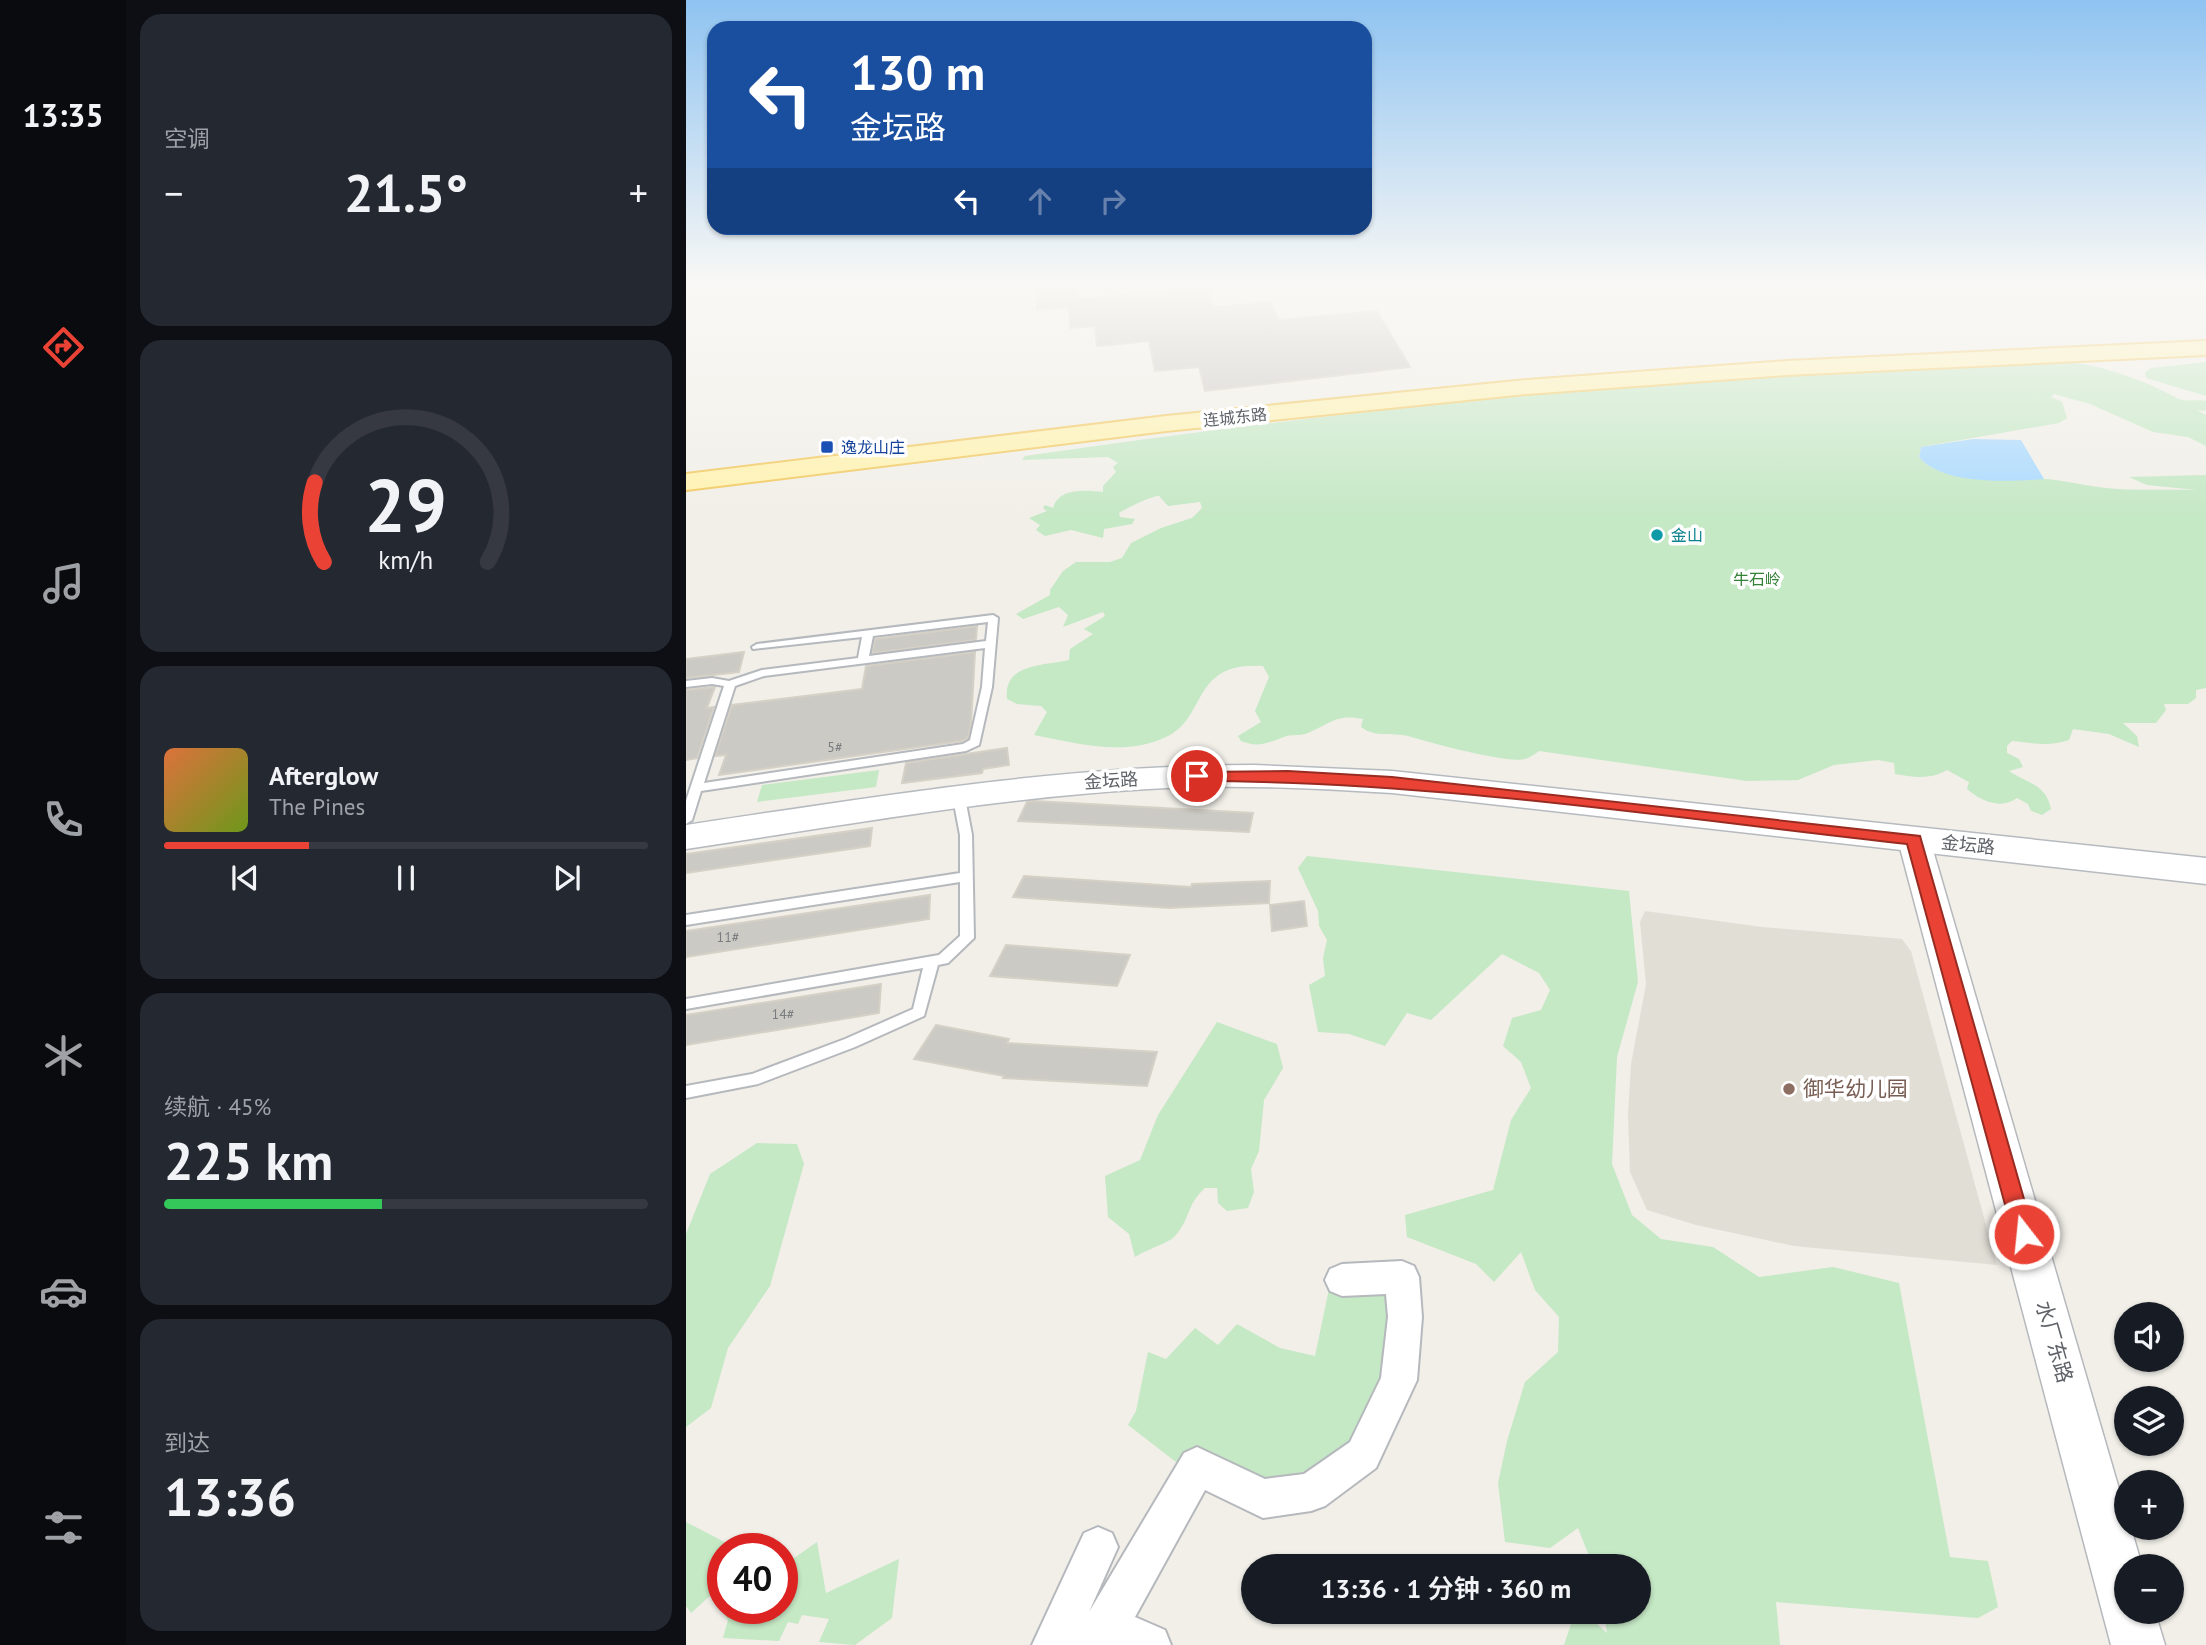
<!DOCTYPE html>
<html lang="zh">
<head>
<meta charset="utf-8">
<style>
	body { margin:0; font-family:"PT Sans","Noto Sans SC",sans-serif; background:#242831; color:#f1f3f6; height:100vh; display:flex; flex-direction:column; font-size:26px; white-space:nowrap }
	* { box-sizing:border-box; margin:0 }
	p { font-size:23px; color:#9ea1a6 }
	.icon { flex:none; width:38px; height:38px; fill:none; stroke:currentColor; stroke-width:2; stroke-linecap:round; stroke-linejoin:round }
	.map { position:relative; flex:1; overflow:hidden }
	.panel { display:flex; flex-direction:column; gap:14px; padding:14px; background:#0d0f14; width:560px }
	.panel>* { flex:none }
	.top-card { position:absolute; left:21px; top:21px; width:665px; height:214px; border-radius:21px; box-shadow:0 2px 5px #0004; background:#1a4fa0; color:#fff; overflow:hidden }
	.fabs { position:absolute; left:1428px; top:1302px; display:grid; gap:14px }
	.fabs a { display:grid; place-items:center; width:70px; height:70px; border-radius:50%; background:#171b24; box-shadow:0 2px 5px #0004; font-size:35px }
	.speed { position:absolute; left:21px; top:1533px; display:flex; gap:14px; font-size:35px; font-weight:700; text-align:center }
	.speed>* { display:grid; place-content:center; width:91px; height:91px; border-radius:50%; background:#171b24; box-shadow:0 2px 5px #0004; line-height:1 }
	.speed .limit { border:10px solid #d22; background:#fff; color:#111 }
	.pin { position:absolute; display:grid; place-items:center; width:60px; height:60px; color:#fff; margin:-30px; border:4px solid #fff; border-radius:50%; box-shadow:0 2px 7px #0007 }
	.me { position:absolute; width:77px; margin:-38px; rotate:344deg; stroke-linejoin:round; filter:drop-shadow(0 0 5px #0008) }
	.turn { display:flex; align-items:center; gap:24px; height:147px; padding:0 28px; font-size:32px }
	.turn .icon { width:91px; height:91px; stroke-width:2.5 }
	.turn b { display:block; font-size:49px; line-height:60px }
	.lanes { display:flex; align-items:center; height:66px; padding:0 28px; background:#0003; justify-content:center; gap:35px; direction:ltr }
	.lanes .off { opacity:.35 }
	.big { font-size:52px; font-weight:600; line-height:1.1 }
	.panel .widget { flex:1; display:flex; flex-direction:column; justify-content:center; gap:10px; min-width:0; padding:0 24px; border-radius:21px; background:#242831 }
	.panel .dial { align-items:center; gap:0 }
	.dial svg { height:182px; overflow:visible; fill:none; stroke:#363941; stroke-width:7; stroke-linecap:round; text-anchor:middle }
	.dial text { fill:#f1f3f6; stroke:none }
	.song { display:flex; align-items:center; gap:21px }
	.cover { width:84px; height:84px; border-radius:10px; background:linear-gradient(135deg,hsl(20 70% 55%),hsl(80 70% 35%)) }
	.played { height:7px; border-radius:4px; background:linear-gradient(90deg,#ea4335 30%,#363941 30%) }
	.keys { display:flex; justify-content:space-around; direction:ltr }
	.heat { display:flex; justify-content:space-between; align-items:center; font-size:38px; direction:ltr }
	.charge { height:10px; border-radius:5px; background:linear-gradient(90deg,#34c759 45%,#363941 0) }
	.trip { position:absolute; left:555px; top:1554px; width:410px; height:70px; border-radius:35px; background:#171b24; box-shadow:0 2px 5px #0004; font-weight:600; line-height:70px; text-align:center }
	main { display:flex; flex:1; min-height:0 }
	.menu { display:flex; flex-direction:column; width:126px; justify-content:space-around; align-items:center; background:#090b0e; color:#9ea1a6 }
	.menu .icon { width:49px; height:49px }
	.menu .active { color:#ea4335 }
	.menu b { font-size:32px; color:#f1f3f6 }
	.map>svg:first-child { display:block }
</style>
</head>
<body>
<main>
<nav class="menu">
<b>13:35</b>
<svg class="icon active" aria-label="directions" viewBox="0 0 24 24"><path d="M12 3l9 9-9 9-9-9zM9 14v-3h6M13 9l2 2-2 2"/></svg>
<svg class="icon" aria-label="music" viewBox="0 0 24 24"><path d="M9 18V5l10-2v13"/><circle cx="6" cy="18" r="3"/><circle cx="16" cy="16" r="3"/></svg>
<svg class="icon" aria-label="phone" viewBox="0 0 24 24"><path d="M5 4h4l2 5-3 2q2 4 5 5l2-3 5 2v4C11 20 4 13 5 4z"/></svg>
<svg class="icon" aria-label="climate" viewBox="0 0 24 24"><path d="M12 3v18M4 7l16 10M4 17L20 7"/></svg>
<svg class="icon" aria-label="car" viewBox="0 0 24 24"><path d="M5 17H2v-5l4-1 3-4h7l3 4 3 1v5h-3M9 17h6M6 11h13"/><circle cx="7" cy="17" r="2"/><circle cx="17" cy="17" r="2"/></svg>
<svg class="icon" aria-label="filters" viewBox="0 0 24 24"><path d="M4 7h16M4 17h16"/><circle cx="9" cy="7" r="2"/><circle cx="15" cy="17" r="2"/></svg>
</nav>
<section class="panel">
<div class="widget"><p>空调</p>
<div class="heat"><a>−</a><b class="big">21.5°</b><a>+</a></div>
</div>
<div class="widget dial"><svg viewBox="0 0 100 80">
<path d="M14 69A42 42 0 1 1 86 69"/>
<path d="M14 69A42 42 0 0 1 10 34" stroke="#ea4335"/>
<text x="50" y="56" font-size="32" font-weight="700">29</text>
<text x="50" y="72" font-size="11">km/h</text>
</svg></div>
<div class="widget">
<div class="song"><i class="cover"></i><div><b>Afterglow</b><p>The Pines</p></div></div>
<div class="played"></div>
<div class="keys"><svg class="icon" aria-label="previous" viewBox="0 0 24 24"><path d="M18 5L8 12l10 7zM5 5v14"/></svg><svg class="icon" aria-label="pause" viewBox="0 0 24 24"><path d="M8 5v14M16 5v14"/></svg><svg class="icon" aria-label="next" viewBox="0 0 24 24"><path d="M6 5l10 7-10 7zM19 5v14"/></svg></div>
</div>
<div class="widget"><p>续航 · 45%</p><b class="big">225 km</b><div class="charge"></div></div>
<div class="widget"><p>到达</p><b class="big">13:36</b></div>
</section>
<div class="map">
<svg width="1520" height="1645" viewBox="0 0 1520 1645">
	<rect width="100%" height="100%" fill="#f1efe8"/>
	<polygon fill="#e1ded6" points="959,911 1076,927 1216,939 1225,951 1311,1265 1108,1246 1010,1225 961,1210 944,1172 942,1114 945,1064 960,984 954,922"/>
	<g fill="#c5e8c5">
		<path d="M1368,360C1413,364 1454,378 1493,399C1501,402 1512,399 1520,401V411L1511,410L1520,415V446L1502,437L1467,432L1404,404L1368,394L1365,397L1376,402L1381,418L1373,423L1235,447L1233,457C1256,486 1328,477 1362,479C1381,481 1400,486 1420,488C1450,491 1481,489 1511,490L1461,485L1443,477L1520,475V688L1510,690V698L1502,704H1478L1480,710L1470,723H1437L1451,736L1453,747L1423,734L1387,729L1383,740C1363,747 1347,743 1326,741L1321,746V753L1333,759L1337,767L1323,771C1342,784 1360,784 1365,809L1356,815L1345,811L1342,804L1331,798C1315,810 1295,801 1281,789L1283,782L1261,770C1244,780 1227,777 1209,774L1208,763L1192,760L1148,765L1112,780L1061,781L853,751C849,754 843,758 839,759C822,764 742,742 722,736C705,732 690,738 675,727L677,719C649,713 643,725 619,734C612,736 605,734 598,737C581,743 572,748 555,741L552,736L575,722L569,711L583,677L577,666C504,661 522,718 480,737C439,757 389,743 348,735L361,712L355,706L331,704L321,699C317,663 358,666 383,660L384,649L407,634L398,629L419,616L417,612L377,627L382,615L373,607L337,619L330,614L364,595V590L377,571L390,562H424L436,558L445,543L475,528L506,518L516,508L514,502L482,506L473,496C465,496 441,508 433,513L434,517L449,519L446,524L418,529L417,538L385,530L359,536L350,530L354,525L343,518L361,511L357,508L359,505L367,508C373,488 397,490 417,492V486L430,472L427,467L432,463L422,457L336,460L339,456C680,406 1024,374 1368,360Z"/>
		<polygon points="1520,362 1520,396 1460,378 1459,372 1465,368"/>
		<polygon points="193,770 190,787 71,802 76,785"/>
		<polygon points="621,856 943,891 952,982 931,1057 926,1164 946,1215 975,1239 1027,1247 1073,1277 1147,1267 1213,1283 1264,1557 1302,1561 1312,1607 1292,1618 1090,1602 1094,1645 878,1645 889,1612 898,1612 921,1633 918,1612 952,1612 952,1566 907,1566 892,1528 864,1548 819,1542 812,1483 821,1441 839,1382 872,1352 873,1317 849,1290 835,1252 808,1282 790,1264 721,1237 719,1215 807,1190 825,1120 845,1088 835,1062 817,1046 826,1018 855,1010 864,990 853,973 816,954 745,1020 721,1013 699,1046 663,1034 632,1032 623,985 639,976 637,958 641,940 633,926 632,911 612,868"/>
		<path d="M531,1022L591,1044L597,1068L578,1100L573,1151L565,1169L568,1192L562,1208L541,1211L532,1203L531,1188H519C500,1205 505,1218 489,1236C483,1243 459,1250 449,1257L443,1234L422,1217L419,1176L454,1160L472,1115Z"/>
		<polygon points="71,1143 111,1144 118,1164 84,1286 42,1348 25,1408 0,1427 0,1234 24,1174"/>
		<polygon points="708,1288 701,1381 672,1451 621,1483 578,1490 499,1469 442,1425 450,1411 462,1352 480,1359 509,1328 532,1345 551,1324 594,1348 629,1356 643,1289"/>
		<polygon points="0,1522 52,1549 37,1549 37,1608 96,1608 96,1559 101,1563 131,1542 140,1593 213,1559 206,1618 169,1645 133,1642 143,1619 116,1615 112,1624 102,1622 93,1641 37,1638 42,1620 25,1595 5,1613 0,1606"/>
	</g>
	<path fill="#aadaff" d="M1287,439L1335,440L1358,479C1325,482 1255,485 1233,457L1235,447Z"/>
	<g fill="#cccac5" stroke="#d6d1c6" stroke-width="2">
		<polygon points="351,286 391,286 393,299 521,288 528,307 585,302 592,320 691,311 724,367 519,391 513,367 469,371 463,341 411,346 409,326 384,328 383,307 351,310"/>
		<polygon points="291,626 290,640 186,653 189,639"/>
		<polygon points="58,652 53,672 0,678 0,659"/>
		<polygon points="289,652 285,724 282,738 276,741 33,775 40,755 29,756 46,705 176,689 180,666"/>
		<polygon points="29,687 21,708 28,707 11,758 0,760 0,690"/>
		<polygon points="321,748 323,765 297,769 296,773 216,783 220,763"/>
		<polygon points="341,802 348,801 567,813 563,832 332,821"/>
		<polygon points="186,828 184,846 0,873 0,854"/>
		<polygon points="338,876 505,887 506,884 584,881 583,903 483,908 327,897"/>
		<polygon points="244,895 243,919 0,957 0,931"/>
		<polygon points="618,901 621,926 586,931 584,905"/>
		<polygon points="320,945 444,955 431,986 304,976"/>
		<polygon points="195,984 193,1013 0,1045 0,1015"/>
		<polygon points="250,1025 323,1039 321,1043 471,1052 461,1086 317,1078 318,1076 228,1059"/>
	</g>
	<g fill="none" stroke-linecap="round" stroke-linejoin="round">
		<defs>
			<g id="service">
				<path d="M307,615L312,618L306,687L293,745L280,751L15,791L6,820L0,824V801L38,686L26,684L0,687V681L26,678L43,681L76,670L172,658L176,637L67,649L66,647L71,644ZM302,622L300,641L183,656L187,636ZM299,648L296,687L284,740L277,744L18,783L49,686L78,676Z"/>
				<polygon points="273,794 279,798 286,835 288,938 262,963 252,965 238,1016 169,1047 72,1084 0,1098 0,1086 66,1074 159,1039 227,1009 237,968 0,1009 0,999 253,955 274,936 274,882 0,925 0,915 274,873 274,835 267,798"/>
			</g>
			<polygon id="minor" points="716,1261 728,1266 733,1277 736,1317 731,1380 690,1468 639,1506 625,1511 577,1518 519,1490 449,1617 479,1630 485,1645 346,1645 398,1533 412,1527 426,1533 432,1547 403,1612 498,1453 511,1447 579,1479 618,1474 664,1442 695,1378 702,1317 700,1294 656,1296 644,1291 639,1280 644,1269 656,1264"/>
			<polygon id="tertiary" points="1228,829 1239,832 1244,840 1440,1513 1440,1528 1445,1528 1456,1566 1440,1566 1440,1612 1469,1612 1479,1645 1425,1645 1212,840 1217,832"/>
			<path id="secondary" d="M568,765L706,771L1520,858V884L706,793C625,788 544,784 462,789C307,798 153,826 0,849V825C189,797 377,765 568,765Z"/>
			<polygon id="primary" points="1520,341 1520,355 1101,375 841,394 480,431 0,490 0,474 480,416 841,380 1101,361"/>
		</defs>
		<use href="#service" stroke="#b5b8bc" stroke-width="4"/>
		<use href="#minor" stroke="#b5b8bc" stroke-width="4"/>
		<use href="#tertiary" stroke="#b5b8bc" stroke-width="3"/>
		<use href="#secondary" stroke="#b6babf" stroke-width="3"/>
		<use href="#primary" stroke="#f2c960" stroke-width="4"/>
		<use href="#service" fill="#fff" fill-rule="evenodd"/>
		<use href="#minor" fill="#fff" fill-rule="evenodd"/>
		<use href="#tertiary" fill="#fff" fill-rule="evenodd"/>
		<use href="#secondary" fill="#fff" fill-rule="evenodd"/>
		<use href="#primary" fill="#fff2af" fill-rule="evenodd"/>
	</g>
	<linearGradient id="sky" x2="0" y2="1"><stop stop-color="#8fc3f1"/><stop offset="0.55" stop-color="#f9f8f5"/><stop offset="1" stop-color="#f9f8f5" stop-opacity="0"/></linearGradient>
	<rect width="1520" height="517" fill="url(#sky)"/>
	<path fill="#ea4335" stroke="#982c22" stroke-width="2" d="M602,771L706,777L1234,836L1348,1234L1345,1241L1338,1244L1330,1241L1327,1234L1221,844C985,818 749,781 511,781L504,776L511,772Z"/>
	<rect fill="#1a4fb4" stroke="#fff" stroke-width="2.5" x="134" y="440" width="14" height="14" rx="3.5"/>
	<circle fill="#0f9aa8" stroke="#fff" stroke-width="2.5" cx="971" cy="535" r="7"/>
	<circle fill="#8d6e63" stroke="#fff" stroke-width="2.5" cx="1103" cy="1089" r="7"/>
	<g text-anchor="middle" stroke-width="7" stroke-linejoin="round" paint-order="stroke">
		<g font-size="14" fill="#7a7d7f">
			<text x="149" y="752">5#</text>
			<text x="42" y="942">11#</text>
			<text x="97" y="1019">14#</text>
		</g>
		<g font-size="16" fill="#5f6368" stroke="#fff">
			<text transform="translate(549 417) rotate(-6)" y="6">连城东路</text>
		</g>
		<g font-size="16" fill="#164399" stroke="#fff" text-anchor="start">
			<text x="155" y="453">逸龙山庄</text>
		</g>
		<g font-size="16" fill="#0d838f" stroke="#fff" text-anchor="start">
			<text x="985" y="541">金山</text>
		</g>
		<g font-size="16" fill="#348238" stroke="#fff">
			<text x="1071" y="585">牛石岭</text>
		</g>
		<g font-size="18" fill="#5f6368" stroke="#fff">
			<text transform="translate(425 781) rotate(-4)" y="6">金坛路</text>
			<text transform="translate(1282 845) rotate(6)" y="6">金坛路</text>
		</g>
		<g font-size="21" fill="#785e54" stroke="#fff" text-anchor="start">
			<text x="1117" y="1096">御华幼儿园</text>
		</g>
		<g font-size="21" fill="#5f6368" stroke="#fff">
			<text transform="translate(1368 1342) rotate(74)" y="7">水厂东路</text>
		</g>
	</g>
</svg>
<div class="fabs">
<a><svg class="icon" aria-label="sound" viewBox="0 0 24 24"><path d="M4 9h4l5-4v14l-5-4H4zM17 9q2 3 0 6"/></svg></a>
<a><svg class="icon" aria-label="layers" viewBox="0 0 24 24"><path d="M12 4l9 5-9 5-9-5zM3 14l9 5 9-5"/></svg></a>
<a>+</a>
<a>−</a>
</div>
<div class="speed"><div class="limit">40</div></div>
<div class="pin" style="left:511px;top:776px;background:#d93025"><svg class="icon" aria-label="arrive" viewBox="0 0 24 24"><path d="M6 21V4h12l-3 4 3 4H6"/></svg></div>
<svg class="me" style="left:1338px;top:1234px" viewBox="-20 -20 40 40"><circle r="17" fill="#ea4335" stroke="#fff" stroke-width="3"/><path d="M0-11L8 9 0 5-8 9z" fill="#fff"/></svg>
<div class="trip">13:36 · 1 分钟 · 360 m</div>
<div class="top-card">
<div class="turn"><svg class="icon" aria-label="left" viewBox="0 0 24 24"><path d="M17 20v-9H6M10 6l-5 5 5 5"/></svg><div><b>130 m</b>金坛路</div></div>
<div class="lanes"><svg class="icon" aria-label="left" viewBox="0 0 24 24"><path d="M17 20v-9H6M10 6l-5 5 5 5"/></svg><svg class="icon off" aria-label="ahead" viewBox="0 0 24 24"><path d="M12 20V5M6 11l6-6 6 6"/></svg><svg class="icon off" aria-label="right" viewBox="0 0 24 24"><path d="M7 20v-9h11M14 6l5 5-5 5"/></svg></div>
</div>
</div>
</main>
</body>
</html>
